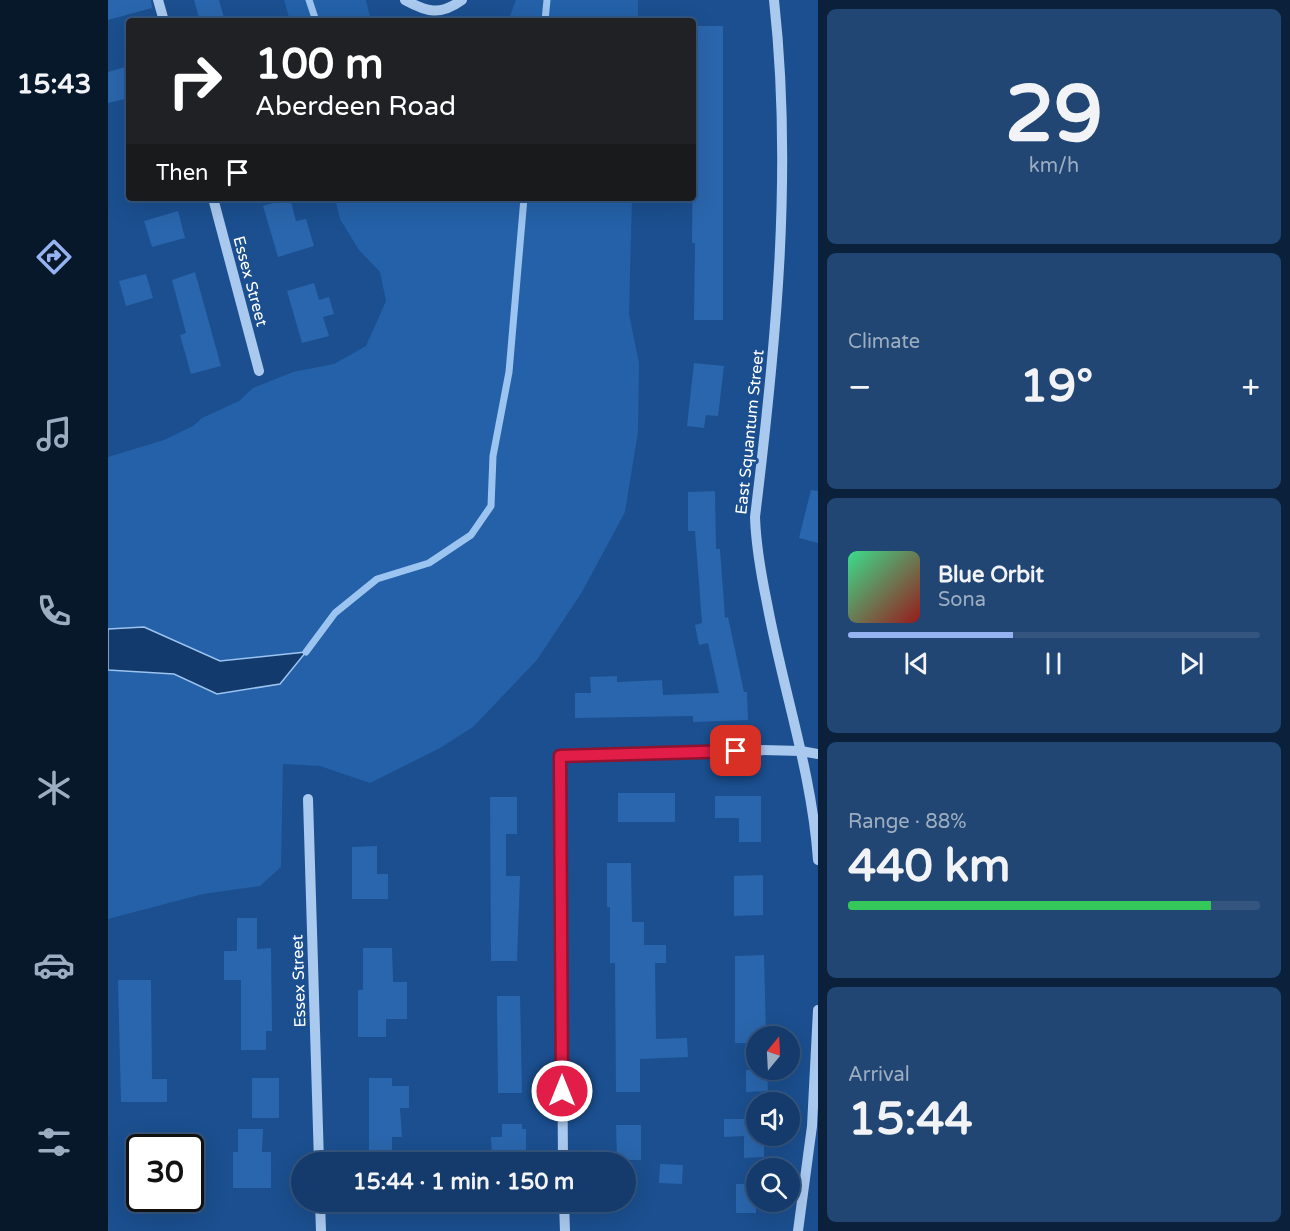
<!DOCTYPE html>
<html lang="en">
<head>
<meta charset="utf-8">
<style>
	body { margin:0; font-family:"Varela Round",sans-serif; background:#214673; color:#f1f3f6; height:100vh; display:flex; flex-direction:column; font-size:22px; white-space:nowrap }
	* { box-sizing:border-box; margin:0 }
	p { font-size:20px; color:#9dadc1 }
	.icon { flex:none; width:33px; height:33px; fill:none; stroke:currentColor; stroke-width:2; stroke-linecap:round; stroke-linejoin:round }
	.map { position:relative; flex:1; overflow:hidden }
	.drawer { display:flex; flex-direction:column; gap:9px; padding:9px; background:#0b203b; width:472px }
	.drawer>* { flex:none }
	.guide { position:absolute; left:18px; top:18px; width:570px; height:183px; border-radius:6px; box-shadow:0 6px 24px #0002,0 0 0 2px #33557e; background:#202124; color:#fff; overflow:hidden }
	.needle { width:39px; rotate:18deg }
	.fabs { position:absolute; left:638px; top:1026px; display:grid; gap:12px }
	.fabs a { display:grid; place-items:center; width:54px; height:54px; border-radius:50%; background:#143b6b; box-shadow:0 6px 24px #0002,0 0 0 2px #33557e; font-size:30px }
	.speed { position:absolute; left:18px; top:1134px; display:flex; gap:12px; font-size:30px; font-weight:700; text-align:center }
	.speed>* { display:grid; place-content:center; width:78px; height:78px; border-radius:50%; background:#143b6b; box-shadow:0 6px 24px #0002,0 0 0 2px #33557e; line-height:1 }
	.speed .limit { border:3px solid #111; border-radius:9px; background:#fff; color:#111 }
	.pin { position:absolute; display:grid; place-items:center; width:51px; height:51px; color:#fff; margin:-26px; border-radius:12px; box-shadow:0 3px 9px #0006 }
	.me { position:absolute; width:66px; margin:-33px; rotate:0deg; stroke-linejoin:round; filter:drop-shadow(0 0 4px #0008) }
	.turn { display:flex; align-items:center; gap:21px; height:126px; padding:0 30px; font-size:27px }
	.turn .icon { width:78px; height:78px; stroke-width:2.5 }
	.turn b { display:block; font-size:42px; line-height:51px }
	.then { display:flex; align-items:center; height:57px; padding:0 30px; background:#0003; gap:12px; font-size:22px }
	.big { font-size:45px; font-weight:700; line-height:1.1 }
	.drawer .tile { flex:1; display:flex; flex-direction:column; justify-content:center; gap:9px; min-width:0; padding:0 21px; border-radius:9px; background:#214673 }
	.drawer .dial { align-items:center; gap:0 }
	.dial b { font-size:78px; line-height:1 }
	.song { display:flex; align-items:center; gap:18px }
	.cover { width:72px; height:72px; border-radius:9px; background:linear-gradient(135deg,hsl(150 70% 55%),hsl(0 70% 35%)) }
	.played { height:6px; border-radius:3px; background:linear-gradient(90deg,#95b2f1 40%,#33557e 40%) }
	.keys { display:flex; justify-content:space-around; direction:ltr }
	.heat { display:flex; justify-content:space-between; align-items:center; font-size:33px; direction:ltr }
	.charge { height:9px; border-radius:4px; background:linear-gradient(90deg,#34c759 88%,#33557e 0) }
	.trip { position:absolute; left:183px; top:1152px; width:345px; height:60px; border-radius:30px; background:#143b6b; box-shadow:0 6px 24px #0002,0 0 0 2px #33557e; font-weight:700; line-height:60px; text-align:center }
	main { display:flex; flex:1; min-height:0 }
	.menu { display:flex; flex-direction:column; width:108px; justify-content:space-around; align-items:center; background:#08182b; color:#9dadc1 }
	.menu .icon { width:42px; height:42px }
	.menu .active { color:#95b2f1 }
	.menu b { font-size:27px; color:#f1f3f6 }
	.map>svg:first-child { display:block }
</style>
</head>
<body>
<main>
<nav class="menu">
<b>15:43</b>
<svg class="icon active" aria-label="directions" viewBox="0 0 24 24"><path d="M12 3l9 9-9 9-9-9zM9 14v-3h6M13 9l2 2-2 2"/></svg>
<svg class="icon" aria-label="music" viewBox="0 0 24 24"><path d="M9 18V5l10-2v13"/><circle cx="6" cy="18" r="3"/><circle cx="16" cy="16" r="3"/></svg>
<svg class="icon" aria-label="phone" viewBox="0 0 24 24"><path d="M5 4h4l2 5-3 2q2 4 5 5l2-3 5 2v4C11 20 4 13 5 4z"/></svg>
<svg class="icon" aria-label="climate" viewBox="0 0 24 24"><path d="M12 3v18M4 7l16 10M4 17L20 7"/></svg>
<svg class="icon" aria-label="car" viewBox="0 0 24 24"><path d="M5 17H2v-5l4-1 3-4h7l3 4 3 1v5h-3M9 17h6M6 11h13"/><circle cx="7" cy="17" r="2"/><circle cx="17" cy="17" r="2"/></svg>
<svg class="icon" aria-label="filters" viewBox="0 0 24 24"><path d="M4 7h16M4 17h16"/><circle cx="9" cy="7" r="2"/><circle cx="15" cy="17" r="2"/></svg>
</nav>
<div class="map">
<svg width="710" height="1231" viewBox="0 0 710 1231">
	<rect width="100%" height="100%" fill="#1b4f8f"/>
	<g fill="#2461a8">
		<polygon points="176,0 258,0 263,21 182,21"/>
		<polygon points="408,0 530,0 530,21 400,21"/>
		<polygon points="227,198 524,198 521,314 531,363 530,432 517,512 474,592 429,660 365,727 332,748 262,783 212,766 175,764 173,867 152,886 95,894 0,919 0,670 66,674 109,694 198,652 111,661 36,627 0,629 0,457 56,440 85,426 94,418 131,401 145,388 185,372 226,364 258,346 278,301 272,272 251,250 232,219"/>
	</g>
	<polygon fill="#123a6d" stroke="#9cc4f0" stroke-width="1.5" points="36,627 112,661 198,652 172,684 109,694 66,674 0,670 0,629"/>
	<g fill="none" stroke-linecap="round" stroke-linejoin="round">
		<g stroke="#9cc4f0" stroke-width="7">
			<polyline points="201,0 208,21"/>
			<polyline points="437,21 439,0"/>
			<polyline points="198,652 227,613 269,579 321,563 363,535 383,506 385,456 401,372 416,198"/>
		</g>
	</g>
	<g fill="#2a66ad">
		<polygon points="0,0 43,0 44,8 0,20"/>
		<polygon points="86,0 111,0 117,21 92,21"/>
		<polygon points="586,26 615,26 615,320 586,320 587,243 584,243"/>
		<polygon points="21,66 21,98 0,103 0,72"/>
		<polygon points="182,198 188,221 198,219 206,246 170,257 155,206"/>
		<polygon points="70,211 77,238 44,247 36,221"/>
		<polygon points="87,272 113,366 83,374 72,335 78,333 64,280"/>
		<polygon points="38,274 45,298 18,306 11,281"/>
		<polygon points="206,283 211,300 221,297 226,314 215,317 221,336 194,343 179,291"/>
		<polygon points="586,363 616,366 610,416 598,415 596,428 579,426"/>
		<polygon points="703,490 710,491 710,543 691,538"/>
		<polygon points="607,491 608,549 612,549 617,618 620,617 636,692 639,692 640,720 585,722 585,716 467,718 467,693 483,693 482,677 509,676 509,682 554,680 555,695 611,693 600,643 591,645 587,625 594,623 587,531 580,531 580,492"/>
		<rect x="510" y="793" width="57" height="29"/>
		<polygon points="607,796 653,796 653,842 631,842 631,818 607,818"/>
		<polygon points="382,797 409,797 409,834 398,834 398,876 412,876 409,961 383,961"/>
		<polygon points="269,846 269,874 280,874 280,899 244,899 244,847"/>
		<polygon points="499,863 523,863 524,922 536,922 536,945 558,945 558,963 547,963 548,1039 579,1038 580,1057 532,1059 532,1092 508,1092 507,963 502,963 502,907 499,907"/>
		<polygon points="655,875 655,915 626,916 626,876"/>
		<polygon points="129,918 149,918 149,949 163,948 164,1031 158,1031 158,1050 133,1050 133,980 116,980 116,951 129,951"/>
		<polygon points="255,948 284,948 285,982 299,982 299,1019 278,1019 278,1037 250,1037 250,990 255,990"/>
		<polygon points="656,955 658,1034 648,1034 648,1043 627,1043 627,956"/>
		<polygon points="10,980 43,980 44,1079 59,1079 59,1102 13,1102"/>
		<polygon points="389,996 412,996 414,1093 390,1093"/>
		<polygon points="638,1070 659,1070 660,1091 638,1092"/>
		<rect x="144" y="1078" width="27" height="40"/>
		<polygon points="261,1078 284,1078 284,1086 301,1086 301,1108 292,1108 294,1137 284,1137 284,1162 261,1162"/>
		<polygon points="616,1119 645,1119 645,1136 656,1136 656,1157 636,1158 636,1136 616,1137"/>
		<polygon points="394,1124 414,1124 414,1129 418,1129 418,1162 393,1162 393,1157 384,1157 383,1137 394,1137"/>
		<polygon points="508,1125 533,1125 533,1160 509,1160"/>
		<polygon points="130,1129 155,1129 154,1152 163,1152 163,1188 125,1188 125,1152 130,1152"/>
		<polygon points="552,1164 575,1165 574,1184 551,1183"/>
		<rect x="628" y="1184" width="20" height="29"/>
	</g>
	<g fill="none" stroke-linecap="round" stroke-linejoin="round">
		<g stroke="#a9c9ee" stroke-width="10">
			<polyline points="50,0 56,21"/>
			<path d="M297,0C319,12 332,16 354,0"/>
			<path d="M666,0C685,172 668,345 647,517C648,547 653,574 659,603C675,690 704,773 710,860"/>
			<polyline points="105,198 151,371"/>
			<polyline points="200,799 211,1162"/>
			<polyline points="455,1162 452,756 650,750 693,751 710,754"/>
			<polyline points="212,1202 213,1231"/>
			<polyline points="456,1202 457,1231"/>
			<polyline points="690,1231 704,1126 710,1010"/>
		</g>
	</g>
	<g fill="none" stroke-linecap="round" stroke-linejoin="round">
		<defs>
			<polyline id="route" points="454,1091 452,756 628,751"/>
		</defs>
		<use href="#route" stroke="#92132f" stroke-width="15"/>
		<use href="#route" stroke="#e11d48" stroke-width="10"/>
	</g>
	<g text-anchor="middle" stroke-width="6" stroke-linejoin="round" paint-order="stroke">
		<g font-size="16" fill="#fff" stroke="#1b4f8f">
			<text transform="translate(143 281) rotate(75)" y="6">Essex Street</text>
			<text transform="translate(641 432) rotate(-84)" y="6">East Squantum Street</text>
			<text transform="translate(190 981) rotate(-92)" y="6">Essex Street</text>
		</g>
	</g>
</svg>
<div class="fabs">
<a><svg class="needle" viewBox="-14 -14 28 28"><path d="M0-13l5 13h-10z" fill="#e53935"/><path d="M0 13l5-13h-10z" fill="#9dadc1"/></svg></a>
<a><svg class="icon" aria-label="sound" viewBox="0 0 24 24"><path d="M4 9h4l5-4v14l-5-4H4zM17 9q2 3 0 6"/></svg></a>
<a><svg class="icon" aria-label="search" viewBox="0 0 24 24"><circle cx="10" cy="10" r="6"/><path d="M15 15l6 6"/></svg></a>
</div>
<div class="speed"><div class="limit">30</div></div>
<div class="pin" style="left:628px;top:751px;background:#d93025"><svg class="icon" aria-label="arrive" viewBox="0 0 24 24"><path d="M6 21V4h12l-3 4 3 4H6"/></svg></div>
<svg class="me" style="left:454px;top:1091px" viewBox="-20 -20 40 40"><circle r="17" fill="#e11d48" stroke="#fff" stroke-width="3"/><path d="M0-11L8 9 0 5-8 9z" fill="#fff"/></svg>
<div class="trip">15:44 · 1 min · 150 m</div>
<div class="guide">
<div class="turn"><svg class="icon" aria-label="right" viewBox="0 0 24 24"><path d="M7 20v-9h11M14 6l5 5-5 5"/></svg><div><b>100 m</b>Aberdeen Road</div></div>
<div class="then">Then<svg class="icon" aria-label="arrive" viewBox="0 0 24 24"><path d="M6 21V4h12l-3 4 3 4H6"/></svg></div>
</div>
</div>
<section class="drawer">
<div class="tile dial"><b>29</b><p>km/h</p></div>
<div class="tile"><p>Climate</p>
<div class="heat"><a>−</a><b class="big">19°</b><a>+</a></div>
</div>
<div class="tile">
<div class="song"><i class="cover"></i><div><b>Blue Orbit</b><p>Sona</p></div></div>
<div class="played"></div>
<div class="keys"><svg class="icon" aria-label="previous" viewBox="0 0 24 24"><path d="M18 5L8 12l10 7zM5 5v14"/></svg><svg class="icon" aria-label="pause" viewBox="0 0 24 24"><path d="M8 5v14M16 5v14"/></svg><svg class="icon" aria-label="next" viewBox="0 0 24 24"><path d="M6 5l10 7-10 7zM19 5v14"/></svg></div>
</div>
<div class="tile"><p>Range · 88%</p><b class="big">440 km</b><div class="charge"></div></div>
<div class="tile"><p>Arrival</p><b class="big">15:44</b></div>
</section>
</main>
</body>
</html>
